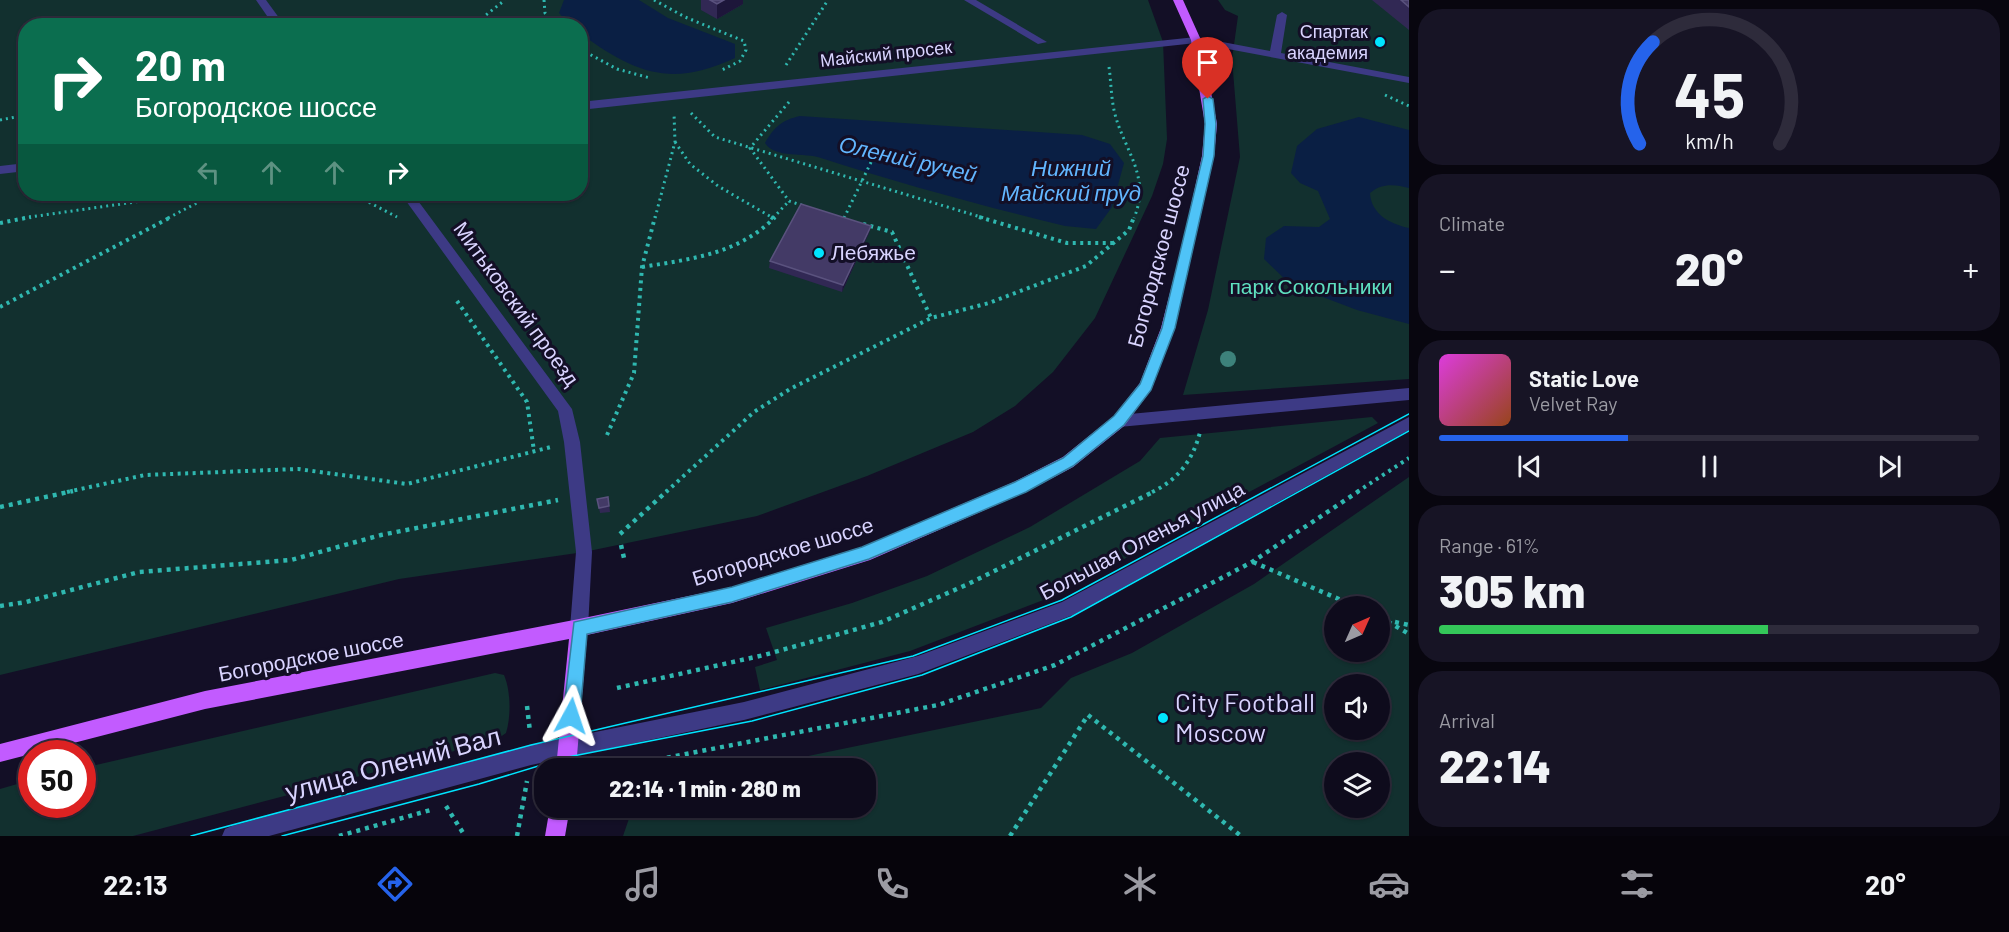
<!DOCTYPE html>
<html lang="en">
<head>
<meta charset="utf-8">
<style>
	body { margin:0; font-family:Barlow,sans-serif; background:#171425; color:#f1f3f6; height:100vh; display:flex; flex-direction:column; font-size:22px; white-space:nowrap }
	* { box-sizing:border-box; margin:0 }
	p { font-size:20px; color:#9b9ba3 }
	.icon { flex:none; width:33px; height:33px; fill:none; stroke:currentColor; stroke-width:2; stroke-linecap:round; stroke-linejoin:round }
	.map { position:relative; flex:1; overflow:hidden }
	.details { display:flex; flex-direction:column; gap:9px; padding:9px; background:#08060f; width:600px }
	.details>* { flex:none }
	.banner { position:absolute; left:18px; top:18px; width:570px; height:183px; border-radius:24px; box-shadow:0 2px 4px #0004,0 0 0 2px #2e2b3b; background:#0b6e4f; color:#fff; overflow:hidden }
	.needle { width:39px; rotate:45deg }
	.fabs { position:absolute; left:1324px; top:596px; display:grid; gap:12px }
	.fabs a { display:grid; place-items:center; width:66px; height:66px; border-radius:50%; background:#0e0b1c; box-shadow:0 2px 4px #0004,0 0 0 2px #2e2b3b; font-size:30px }
	.speed { position:absolute; left:18px; top:740px; display:flex; gap:12px; font-size:30px; font-weight:700; text-align:center }
	.speed>* { display:grid; place-content:center; width:78px; height:78px; border-radius:50%; background:#0e0b1c; box-shadow:0 2px 4px #0004,0 0 0 2px #2e2b3b; line-height:1 }
	.speed .limit { border:9px solid #d22; background:#fff; color:#111 }
	.pin { position:absolute; display:grid; place-items:center; width:51px; height:51px; color:#fff; margin:-62px -26px; border-radius:50% 50% 50% 0; rotate:-45deg; box-shadow:0 0 6px #0007 }
	.pin .icon { rotate:45deg }
	.me { position:absolute; width:66px; margin:-33px; rotate:5deg; stroke-linejoin:round; filter:drop-shadow(0 0 4px #0008) }
	.turn { display:flex; align-items:center; gap:21px; height:126px; padding:0 18px; font-size:27px }
	.turn .icon { width:78px; height:78px; stroke-width:2.5 }
	.turn b { display:block; font-size:42px; line-height:51px }
	.lanes { display:flex; align-items:center; height:57px; padding:0 18px; background:#0003; justify-content:center; gap:30px; direction:ltr }
	.lanes .off { opacity:.35 }
	.big { font-size:45px; font-weight:800; line-height:1.1 }
	.details .widget { flex:1; display:flex; flex-direction:column; justify-content:center; gap:9px; min-width:0; padding:0 21px; border-radius:24px; background:#171425 }
	.details .dial { align-items:center; gap:0 }
	.dial svg { height:156px; overflow:visible; fill:none; stroke:#2e2b3b; stroke-width:7; stroke-linecap:round; text-anchor:middle }
	.dial text { fill:#f1f3f6; stroke:none }
	.song { display:flex; align-items:center; gap:18px }
	.cover { width:72px; height:72px; border-radius:9px; background:linear-gradient(135deg,hsl(300 70% 55%),hsl(20 70% 35%)) }
	.played { height:6px; border-radius:3px; background:linear-gradient(90deg,#2563eb 35%,#2e2b3b 35%) }
	.keys { display:flex; justify-content:space-around; direction:ltr }
	.heat { display:flex; justify-content:space-between; align-items:center; font-size:33px; direction:ltr }
	.charge { height:9px; border-radius:4px; background:linear-gradient(90deg,#34c759 61%,#2e2b3b 0) }
	.trip { position:absolute; left:534px; top:758px; width:342px; height:60px; border-radius:24px; background:#0e0b1c; box-shadow:0 2px 4px #0004,0 0 0 2px #2e2b3b; font-weight:800; line-height:60px; text-align:center }
	.menu { display:flex; height:96px; justify-content:space-around; align-items:center; background:#06040b; color:#9b9ba3 }
	.menu .icon { width:42px; height:42px }
	.menu .active { color:#2563eb }
	.menu b { font-size:27px; color:#f1f3f6 }
	main { display:flex; flex:1; min-height:0 }
	.map>svg:first-child { display:block }
</style>
</head>
<body>
<main>
<div class="map">
<svg width="1409" height="836" viewBox="0 0 1409 836">
	<rect width="100%" height="100%" fill="#130f26"/>
	<g fill="#12302f" fill-rule="evenodd">
		<path d="M0,0H1148L1163,42L1167,139L1163,164L1152,196L1095,318L1053,372L1015,406L973,432L867,476L757,516L584,552L399,579L0,675ZM26,26H580V194H26Z"/>
		<polygon points="1218,0 1409,0 1409,379 1183,395 1208,310 1240,157 1232,59 1238,16 1225,10"/>
		<polygon points="1372,417 1378,423 1059,594 910,651 760,690 755,667 777,660 766,628 852,603 927,576 1030,527 1140,461 1160,438"/>
		<path d="M1409,477V836H623L633,807H866V768H750L1041,708L1071,678L1132,653L1254,584ZM1335,606H1380V651H1335ZM1335,684H1380V729H1335ZM1335,762H1380V807H1335Z"/>
		<path d="M495,673L504,675C511,691 511,717 506,733L496,740L133,836H0V789L31,780L32,804H82L83,768Z"/>
	</g>
	<g fill="#0a1f44">
		<path d="M564,0H639L668,18L735,44V58C671,88 635,73 581,34L580,26L570,25L559,13Z"/>
		<path d="M800,116L1082,135L1110,144L1124,163L1112,207L1096,229L1065,226C983,206 901,184 821,158C805,152 775,159 765,143C774,127 782,120 800,116Z"/>
		<path d="M1359,117L1409,130V188C1395,184 1381,183 1370,193C1371,214 1390,224 1409,228V324L1357,310L1291,285L1264,259L1266,238L1284,226L1319,227L1330,219L1318,191L1300,183L1291,173L1297,146L1317,129Z"/>
	</g>
	<g fill="none" stroke-linecap="round" stroke-linejoin="round">
		<g stroke="#2fb8b0" stroke-width="3" stroke-dasharray="2 4" stroke-linecap="butt">
			<polyline points="544,0 545,13 555,26"/>
			<polyline points="654,0 685,17 744,41 746,50 740,61 722,70"/>
			<polyline points="472,26 505,0"/>
			<polyline points="580,49 617,69 650,78"/>
			<polyline points="786,65 828,0"/>
			<path d="M1109,67C1111,81 1111,96 1114,110C1122,148 1152,175 1134,218"/>
			<polyline points="1385,95 1409,106"/>
			<polyline points="789,102 750,148 789,201 804,206"/>
			<polyline points="691,113 715,137 984,218"/>
			<polyline points="0,120 26,115"/>
			<polyline points="675,142 690,164 718,186 773,218"/>
			<polyline points="353,194 397,217"/>
			<polyline points="23,218 191,194"/>
			<polyline points="168,218 214,194"/>
			<polyline points="655,218 675,142 674,113"/>
			<polyline points="773,218 789,201"/>
			<polyline points="844,218 875,154"/>
		</g>
		<g stroke="#2fb8b0" stroke-width="4" stroke-dasharray="3 4.5" stroke-linecap="butt">
			<polyline points="771,217 774,219"/>
			<polyline points="979,217 1067,243 1114,243"/>
			<polyline points="0,223 31,217"/>
			<polyline points="863,224 892,232 931,318"/>
			<path d="M642,267C691,259 739,254 775,217"/>
			<polyline points="457,301 527,402 534,451"/>
			<polyline points="0,307 171,217"/>
			<polyline points="607,435 634,373 642,267 655,217"/>
			<polyline points="67,492 145,475 298,469 407,484 551,447"/>
			<polyline points="666,492 754,412 790,389 931,318 989,303 1086,266 1129,230 1134,217"/>
			<path d="M1152,492C1178,480 1193,460 1200,432"/>
			<polyline points="1357,492 1409,458"/>
		</g>
		<g stroke="#2fb8b0" stroke-width="4.5" stroke-dasharray="4 5" stroke-linecap="butt">
			<polyline points="0,507 73,491"/>
			<polyline points="620,534 667,491"/>
			<polyline points="621,545 624,558"/>
			<polyline points="1253,562 1355,606"/>
			<polyline points="0,606 26,602 139,572 291,560 381,535 558,500"/>
			<polyline points="1380,617 1409,634"/>
			<polyline points="1395,622 1409,625"/>
			<polyline points="617,688 764,655 882,622 966,585 1155,491"/>
			<polyline points="527,706 530,732"/>
			<polyline points="614,768 938,705 1055,665 1252,562 1359,491"/>
			<polyline points="446,806 465,836"/>
			<polyline points="339,836 434,809"/>
			<polyline points="517,836 527,781"/>
			<polyline points="1010,836 1088,715 1241,836"/>
		</g>
		<g fill="#3d3a85" fill-rule="evenodd">
			<polygon points="256,0 266,0 285,26 274,26"/>
			<polygon points="964,0 976,0 1047,42 1038,44"/>
			<polygon points="1282,12 1287,15 1281,53 1409,77 1409,83 1196,43 580,110 580,102 1196,37 1270,51 1277,15"/>
			<polygon points="26,163 26,171 0,174 0,166"/>
			<polygon points="401,194 413,194 572,409 580,442 592,552 588,628 585,634 579,637 573,634 570,628 576,552 564,442 558,411"/>
			<polygon points="1409,388 1409,400 1119,427 1114,426 1111,421 1114,416 1119,415"/>
			<polygon points="1409,417 1409,430 1073,615 918,674 744,720 531,765 269,836 222,836 225,829 232,826 531,745 744,702 918,656 1062,602"/>
		</g>
		<g fill="#c25bff" fill-rule="evenodd">
			<polygon points="1173,0 1183,0 1201,40 1217,124 1214,156 1175,328 1151,390 1124,426 1073,467 1026,492 870,560 732,603 587,635 576,768 556,768 569,639 205,709 0,762 0,744 205,691 579,619 732,587 862,547 1014,482 1063,457 1114,416 1140,383 1161,328 1183,242 1202,156 1205,124 1191,40"/>
			<polygon points="550,807 570,807 565,836 545,836"/>
		</g>
		<g stroke="#00e5ff" stroke-width="1.5">
			<polyline points="191,836 531,745 913,656 1062,600 1409,414"/>
			<polyline points="282,836 479,784 568,757 752,721 922,675 1071,617 1409,431"/>
		</g>
	</g>
	<circle fill="#3d827b" cx="1228" cy="359" r="8"/>
	<g fill="#312854">
		<polygon points="701,0 743,0 743,4 717,19 701,10"/>
		<polygon points="1372,0 1409,0 1409,30"/>
		<polygon points="869,233 842,292 769,268 770,261"/>
		<polygon points="608,497 610,512 600,513 599,508"/>
	</g>
	<g fill="#1d163a">
		<polygon points="724,0 743,0 743,4 717,19 717,4"/>
		<polygon points="871,226 869,233 842,292 843,285"/>
	</g>
	<g fill="#433a66" stroke="#5a527e" stroke-width="1.5">
		<polygon points="710,0 724,0 717,4"/>
		<polygon points="1401,0 1409,0 1409,7"/>
		<polygon points="472,18 494,20 492,26 468,26"/>
		<polygon points="801,204 871,226 843,285 770,261"/>
		<polygon points="608,497 609,506 599,508 597,499"/>
	</g>
	<polygon fill="#4fc3f7" stroke="#337fa1" stroke-width="1.5" points="1208,96 1213,99 1216,124 1214,156 1175,328 1151,390 1124,425 1073,466 1026,492 869,559 732,602 587,634 580,716 577,722 571,724 565,722 563,716 574,622 732,587 862,547 1015,482 1063,458 1114,416 1140,384 1162,328 1203,156 1205,124 1203,99"/>
	<g fill="#00e5ff" stroke="#130f26" stroke-width="2">
		<circle cx="1380" cy="42" r="6"/>
		<circle cx="819" cy="253" r="6"/>
		<circle cx="1163" cy="718" r="6"/>
	</g>
	<g text-anchor="middle" stroke-width="6" stroke-linejoin="round" paint-order="stroke">
		<g font-size="18" fill="#d9d4ff" stroke="#130f26" text-anchor="end">
			<text x="1368" y="38">Спартак<tspan x="1368" dy="21">академия</tspan></text>
		</g>
		<g font-size="18" fill="#d9d4ff" stroke="#130f26">
			<text transform="translate(886 54) rotate(-6)" y="6">Майский просек</text>
		</g>
		<g font-size="21" fill="#d9d4ff" stroke="#130f26" text-anchor="start">
			<text x="831" y="260">Лебяжье</text>
		</g>
		<g font-size="21" fill="#d9d4ff" stroke="#130f26">
			<text transform="translate(1159 256) rotate(-75)" y="7">Богородское шоссе</text>
			<text transform="translate(516 304) rotate(54)" y="7">Митьковский проезд</text>
			<text transform="translate(1142 541) rotate(-28)" y="7">Большая Оленья улица</text>
			<text transform="translate(783 552) rotate(-17)" y="7">Богородское шоссе</text>
			<text transform="translate(311 657) rotate(-11)" y="7">Богородское шоссе</text>
		</g>
		<g font-size="21" fill="#5fe0c0" stroke="#130f26">
			<text x="1311" y="294">парк Сокольники</text>
		</g>
		<g font-size="22" font-style="italic" fill="#62b6ff" stroke="#130f26">
			<text transform="translate(908 159) rotate(13)" y="8">Олений ручей</text>
			<text x="1071" y="176">Нижний<tspan x="1071" dy="25">Майский пруд</tspan></text>
		</g>
		<g font-size="26" fill="#d9d4ff" stroke="#130f26" text-anchor="start">
			<text x="1175" y="712">City Football<tspan x="1175" dy="30">Moscow</tspan></text>
		</g>
		<g font-size="26" fill="#d9d4ff" stroke="#130f26">
			<text transform="translate(393 764) rotate(-15)" y="9">улица Олений Вал</text>
		</g>
	</g>
</svg>
<div class="fabs">
<a><svg class="needle" viewBox="-14 -14 28 28"><path d="M0-13l5 13h-10z" fill="#e53935"/><path d="M0 13l5-13h-10z" fill="#9b9ba3"/></svg></a>
<a><svg class="icon" aria-label="sound" viewBox="0 0 24 24"><path d="M4 9h4l5-4v14l-5-4H4zM17 9q2 3 0 6"/></svg></a>
<a><svg class="icon" aria-label="layers" viewBox="0 0 24 24"><path d="M12 4l9 5-9 5-9-5zM3 14l9 5 9-5"/></svg></a>
</div>
<div class="speed"><div class="limit">50</div></div>
<div class="pin" style="left:1208px;top:99px;background:#d93025"><svg class="icon" aria-label="arrive" viewBox="0 0 24 24"><path d="M6 21V4h12l-3 4 3 4H6"/></svg></div>
<svg class="me" style="left:571px;top:716px" viewBox="-20 -20 40 40"><path d="M0-17L14 15 0 8-14 15z" fill="#4fc3f7" stroke="#fff" stroke-width="4"/></svg>
<div class="trip">22:14 · 1 min · 280 m</div>
<div class="banner">
<div class="turn"><svg class="icon" aria-label="right" viewBox="0 0 24 24"><path d="M7 20v-9h11M14 6l5 5-5 5"/></svg><div><b>20 m</b>Богородское шоссе</div></div>
<div class="lanes"><svg class="icon off" aria-label="left" viewBox="0 0 24 24"><path d="M17 20v-9H6M10 6l-5 5 5 5"/></svg><svg class="icon off" aria-label="ahead" viewBox="0 0 24 24"><path d="M12 20V5M6 11l6-6 6 6"/></svg><svg class="icon off" aria-label="ahead" viewBox="0 0 24 24"><path d="M12 20V5M6 11l6-6 6 6"/></svg><svg class="icon" aria-label="right" viewBox="0 0 24 24"><path d="M7 20v-9h11M14 6l5 5-5 5"/></svg></div>
</div>
</div>
<section class="details">
<div class="widget dial"><svg viewBox="0 0 100 80">
<path d="M14 69A42 42 0 1 1 86 69"/>
<path d="M14 69A42 42 0 0 1 21 17" stroke="#2563eb"/>
<text x="50" y="56" font-size="32" font-weight="700">45</text>
<text x="50" y="72" font-size="11">km/h</text>
</svg></div>
<div class="widget"><p>Climate</p>
<div class="heat"><a>−</a><b class="big">20°</b><a>+</a></div>
</div>
<div class="widget">
<div class="song"><i class="cover"></i><div><b>Static Love</b><p>Velvet Ray</p></div></div>
<div class="played"></div>
<div class="keys"><svg class="icon" aria-label="previous" viewBox="0 0 24 24"><path d="M18 5L8 12l10 7zM5 5v14"/></svg><svg class="icon" aria-label="pause" viewBox="0 0 24 24"><path d="M8 5v14M16 5v14"/></svg><svg class="icon" aria-label="next" viewBox="0 0 24 24"><path d="M6 5l10 7-10 7zM19 5v14"/></svg></div>
</div>
<div class="widget"><p>Range · 61%</p><b class="big">305 km</b><div class="charge"></div></div>
<div class="widget"><p>Arrival</p><b class="big">22:14</b></div>
</section>
</main>
<nav class="menu">
<b>22:13</b>
<svg class="icon active" aria-label="directions" viewBox="0 0 24 24"><path d="M12 3l9 9-9 9-9-9zM9 14v-3h6M13 9l2 2-2 2"/></svg>
<svg class="icon" aria-label="music" viewBox="0 0 24 24"><path d="M9 18V5l10-2v13"/><circle cx="6" cy="18" r="3"/><circle cx="16" cy="16" r="3"/></svg>
<svg class="icon" aria-label="phone" viewBox="0 0 24 24"><path d="M5 4h4l2 5-3 2q2 4 5 5l2-3 5 2v4C11 20 4 13 5 4z"/></svg>
<svg class="icon" aria-label="climate" viewBox="0 0 24 24"><path d="M12 3v18M4 7l16 10M4 17L20 7"/></svg>
<svg class="icon" aria-label="car" viewBox="0 0 24 24"><path d="M5 17H2v-5l4-1 3-4h7l3 4 3 1v5h-3M9 17h6M6 11h13"/><circle cx="7" cy="17" r="2"/><circle cx="17" cy="17" r="2"/></svg>
<svg class="icon" aria-label="filters" viewBox="0 0 24 24"><path d="M4 7h16M4 17h16"/><circle cx="9" cy="7" r="2"/><circle cx="15" cy="17" r="2"/></svg>
<b>20°</b>
</nav>
</body>
</html>
